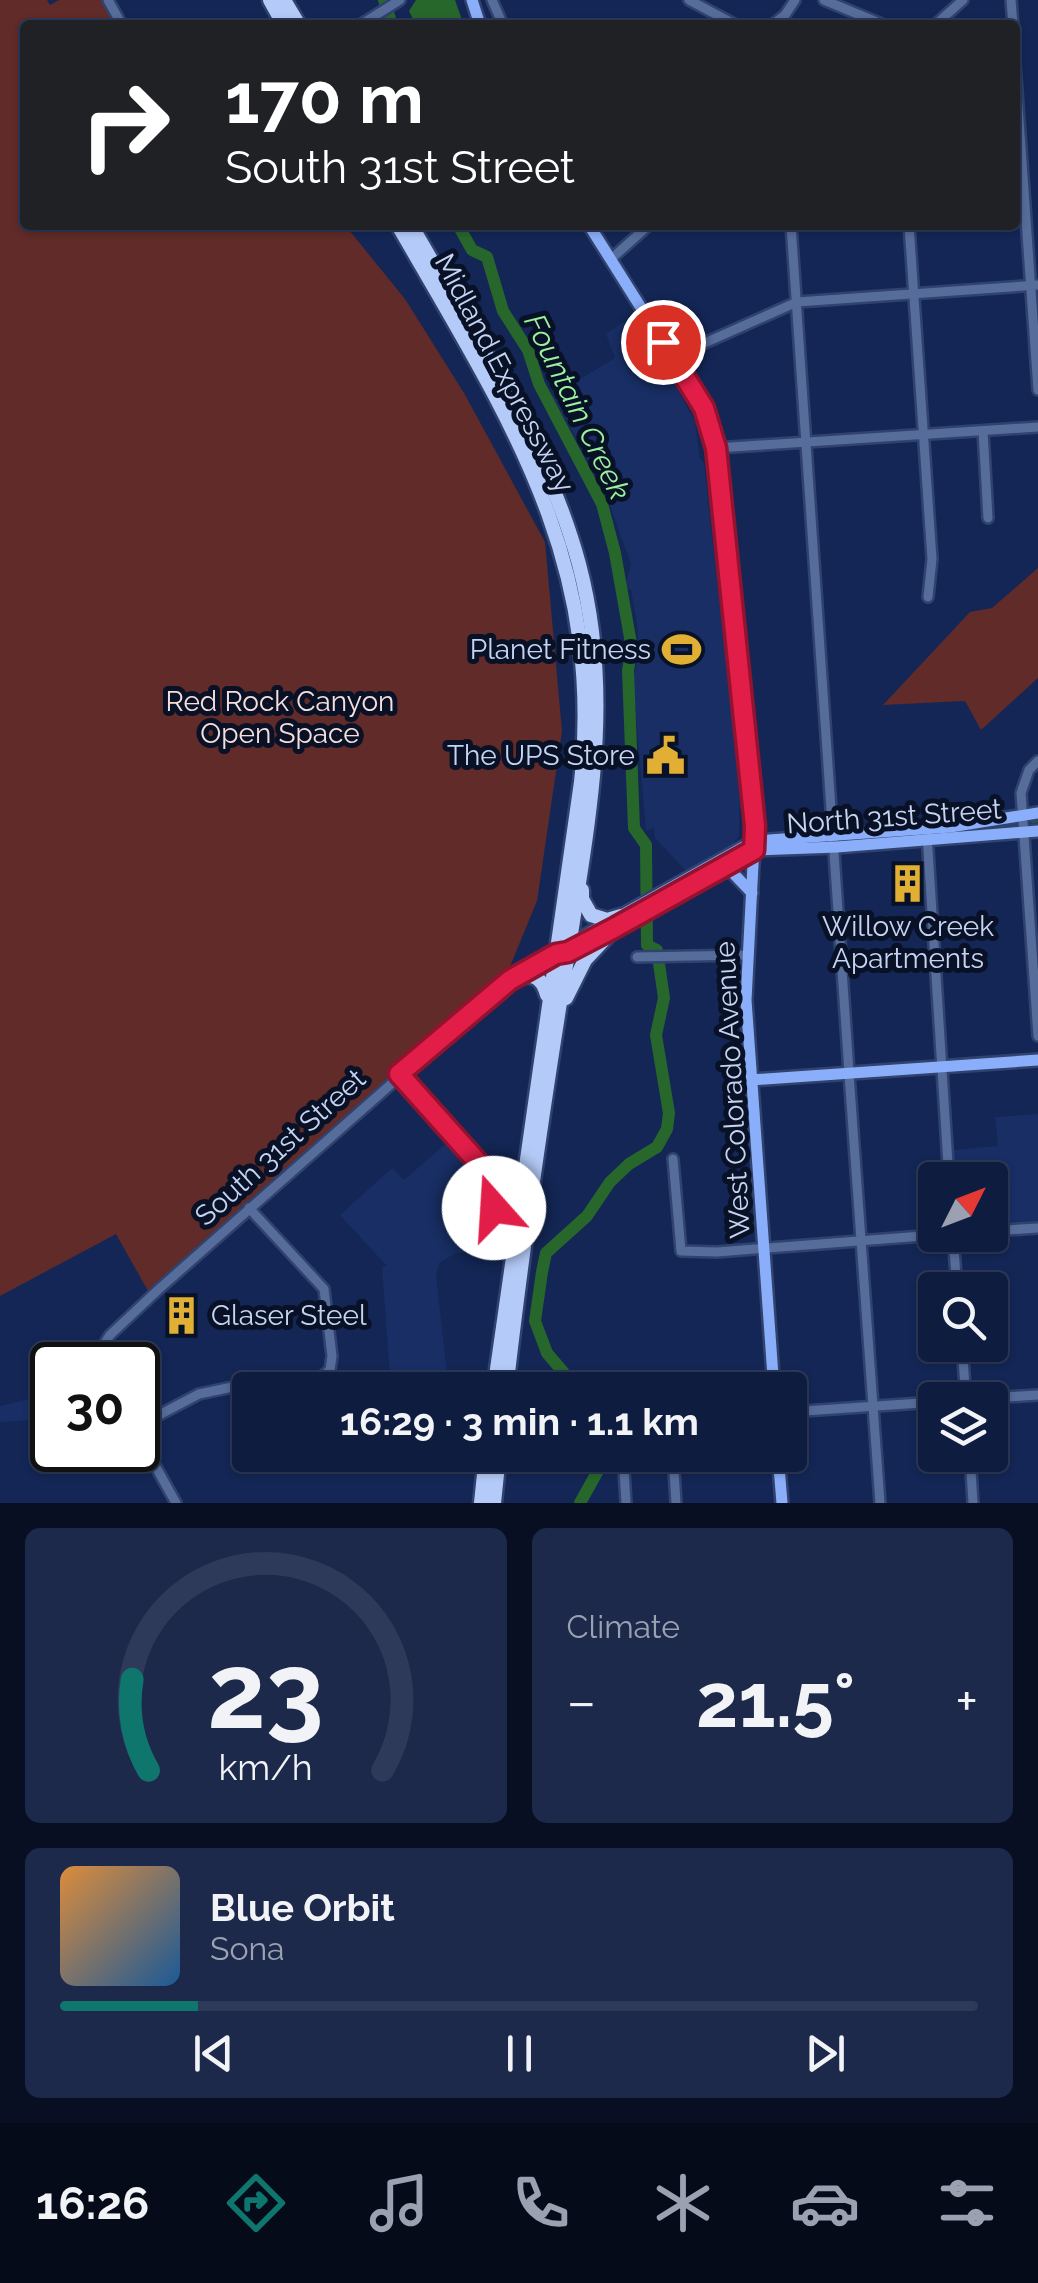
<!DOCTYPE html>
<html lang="en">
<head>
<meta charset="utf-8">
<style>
	body { margin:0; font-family:Raleway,sans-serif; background:#1c294b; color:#f1f3f6; height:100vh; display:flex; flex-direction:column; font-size:38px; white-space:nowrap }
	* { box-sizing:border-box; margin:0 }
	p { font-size:32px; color:#9ba1b1 }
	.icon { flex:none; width:55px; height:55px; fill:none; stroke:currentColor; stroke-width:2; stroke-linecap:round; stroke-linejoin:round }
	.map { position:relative; height:1503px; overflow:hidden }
	.drawer { display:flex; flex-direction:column; gap:25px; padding:25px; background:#080f23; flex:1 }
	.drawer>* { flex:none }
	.guide { position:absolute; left:20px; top:20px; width:1000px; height:210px; border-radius:10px; box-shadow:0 2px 8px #0004,0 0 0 2px #2e3a59; background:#202124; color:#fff; overflow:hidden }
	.needle { width:65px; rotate:48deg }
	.tools { position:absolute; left:918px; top:1162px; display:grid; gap:20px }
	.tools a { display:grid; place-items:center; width:90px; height:90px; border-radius:10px; background:#0e1c40; box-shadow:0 2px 8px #0004,0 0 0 2px #2e3a59; font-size:50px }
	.speed { position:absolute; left:30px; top:1342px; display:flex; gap:20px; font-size:50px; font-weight:700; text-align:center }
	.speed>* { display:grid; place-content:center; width:130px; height:130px; border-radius:50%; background:#0e1c40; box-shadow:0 2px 8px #0004,0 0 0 2px #2e3a59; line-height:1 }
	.speed .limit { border:5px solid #111; border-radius:15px; background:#fff; color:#111 }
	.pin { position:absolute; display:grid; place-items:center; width:85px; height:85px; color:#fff; margin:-42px; border:5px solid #fff; border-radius:50%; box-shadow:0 2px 10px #0007 }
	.me { position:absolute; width:110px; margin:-55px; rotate:341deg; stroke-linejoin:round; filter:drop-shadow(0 0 8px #0008) }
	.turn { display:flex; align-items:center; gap:35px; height:210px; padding:0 40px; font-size:45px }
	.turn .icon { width:130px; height:130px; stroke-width:2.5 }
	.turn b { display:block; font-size:70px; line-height:85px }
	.big { font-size:75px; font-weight:700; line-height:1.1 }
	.drawer .card { flex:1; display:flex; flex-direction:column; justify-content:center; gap:15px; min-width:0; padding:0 35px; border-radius:15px; background:#1c294b }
	.drawer .dial { align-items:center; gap:0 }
	.dial svg { height:260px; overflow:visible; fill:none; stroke:#2e3a59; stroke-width:7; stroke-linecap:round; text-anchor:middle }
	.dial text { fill:#f1f3f6; stroke:none }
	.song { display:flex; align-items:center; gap:30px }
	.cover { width:120px; height:120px; border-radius:15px; background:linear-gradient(135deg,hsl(30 70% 55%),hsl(210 70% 35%)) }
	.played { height:10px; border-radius:5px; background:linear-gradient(90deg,#0f766e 15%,#2e3a59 15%) }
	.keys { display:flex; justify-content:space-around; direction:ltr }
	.heat { display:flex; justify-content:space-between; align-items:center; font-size:55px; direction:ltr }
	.drawer .tiles { flex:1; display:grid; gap:25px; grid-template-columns:1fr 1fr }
	.card:last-child { grid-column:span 2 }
	.trip { position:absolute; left:232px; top:1372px; width:575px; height:100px; border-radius:10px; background:#0e1c40; box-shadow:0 2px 8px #0004,0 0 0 2px #2e3a59; font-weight:700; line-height:100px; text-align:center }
	.tab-bar { display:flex; height:160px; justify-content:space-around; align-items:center; background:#060b1a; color:#9ba1b1 }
	.tab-bar .icon { width:70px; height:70px }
	.tab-bar .on { color:#0f766e }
	.tab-bar b { font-size:45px; color:#f1f3f6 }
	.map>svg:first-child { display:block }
</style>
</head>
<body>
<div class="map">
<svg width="1038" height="1503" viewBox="0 0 1038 1503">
	<rect width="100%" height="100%" fill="#132655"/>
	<g fill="#182e64">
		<polygon points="636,313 695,422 700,459 704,463 740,786 739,836 728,851 689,874 655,838 654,828 646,831 633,681 638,656 638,630 631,590 625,587 631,564 602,484 552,396 615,358 606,334"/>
		<polygon points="1038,1114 1038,1223 990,1227 990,1180 953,1180 952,1150 998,1146 995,1117"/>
		<polygon points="450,1140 481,1173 486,1184 490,1197 483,1251 456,1253 439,1263 436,1276 449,1390 391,1390 382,1267 387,1266 340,1215 392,1168 404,1180"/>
		<polygon points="52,1387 52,1419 0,1422 0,1406 25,1400"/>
	</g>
	<g fill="#602b28">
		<polygon points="0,0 47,0 50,5 59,0 103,0 117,25 25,25 25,225 345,225 405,299 464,393 545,542 562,731 537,901 506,976 148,1291 116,1234 0,1296"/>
		<polygon points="1038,568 1038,678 981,730 965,701 883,705 970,612 992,608"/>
	</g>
	<polygon fill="#27672c" points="416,0 455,0 462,20 451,25 416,25 409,11"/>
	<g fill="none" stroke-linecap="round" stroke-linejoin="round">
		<polyline stroke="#27672c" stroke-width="2.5" points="1032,822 1038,821"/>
		<g stroke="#27672c" stroke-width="12">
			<polyline points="384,0 392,25"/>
			<polyline points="458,225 472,250 487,257 503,311 528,350 539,384 602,504 615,553 632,649 628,670 634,828 646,845 647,945 657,950 664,998 656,1035 669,1113 667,1129 657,1147 629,1164 610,1182 587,1216 546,1253 542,1272 535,1321 547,1353 564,1373 572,1390"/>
			<polyline points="580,1503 600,1467 603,1455"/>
		</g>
		<defs>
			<g id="minor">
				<polyline points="108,0 122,25"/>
				<polyline points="492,0 503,25"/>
				<polyline points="689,0 736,25"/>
				<polyline points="824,0 884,25"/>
				<polyline points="1011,0 1013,25"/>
				<polyline points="360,25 400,0"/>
				<polyline points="772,25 785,15 795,0"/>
				<polyline points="935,25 963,0"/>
				<polyline points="1015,63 1038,390"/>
				<polyline points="791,225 849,1072"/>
				<polyline points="909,225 932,559 928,597"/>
				<polyline points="611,259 649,225"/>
				<polyline points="673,357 797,302 1038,285"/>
				<polyline points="983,431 988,518"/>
				<polyline points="716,448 1038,427"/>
				<polyline points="1038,761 1029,770 1021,793 1038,1036"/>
				<polyline points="927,834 949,1180"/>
				<polyline points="637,957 747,955"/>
				<polyline points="399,1074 488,1176 494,1197 488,1254"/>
				<polyline points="849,1074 880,1503"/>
				<polyline points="673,1159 681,1251 717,1252 935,1235"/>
				<polyline points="990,1231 1038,1228"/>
				<polyline points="953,1235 957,1290"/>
				<polyline points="962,1345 966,1400"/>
				<polyline points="100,1365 98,1354 110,1335 159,1289 492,995 556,954"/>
				<polyline points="667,1385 667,1390"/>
				<polyline points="958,1400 1038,1395"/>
				<polyline points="790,1412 935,1402"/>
				<polyline points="138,1426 199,1394 242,1385 320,1378 330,1370 332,1356 324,1289 249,1208"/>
				<polyline points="138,1435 176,1503"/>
				<polyline points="623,1455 626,1503"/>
				<polyline points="673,1455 676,1503"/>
				<polyline points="970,1455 973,1503"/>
			</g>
			<g id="major">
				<polyline points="472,0 480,25"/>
				<polyline points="589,225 704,408 716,448 755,826 746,1000 774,1390"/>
				<polyline points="717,871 732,872 752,893"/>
				<polyline points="657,904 754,850 837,847 1038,831"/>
				<polyline points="566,946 754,841 950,827 1038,813"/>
				<polyline points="751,1080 1038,1060"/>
				<polyline points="778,1455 782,1503"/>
			</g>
			<g id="highway">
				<polyline points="270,0 284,25"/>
				<polyline points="284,0 299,25"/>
				<path d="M398,225C505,412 605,556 581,782L494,1390"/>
				<path d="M411,225C473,334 546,442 579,564C614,696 589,816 569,947C545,1094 523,1242 506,1390"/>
				<polyline points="582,890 582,899 591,915 607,920 621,916"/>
				<path d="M510,980C529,973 541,973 547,995"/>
				<polyline points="566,998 585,960 616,927"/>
				<polyline points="481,1503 486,1455"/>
				<polyline points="494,1503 499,1455"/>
			</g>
		</defs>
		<use href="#minor" stroke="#30426e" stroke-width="14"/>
		<use href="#major" stroke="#30426e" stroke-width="16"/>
		<use href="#highway" stroke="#30426e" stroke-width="19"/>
		<use href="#minor" stroke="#566c9a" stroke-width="9"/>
		<use href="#major" stroke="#8baefa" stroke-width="11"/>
		<use href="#highway" stroke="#b4caf8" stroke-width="14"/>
	</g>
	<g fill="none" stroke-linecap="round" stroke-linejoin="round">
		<defs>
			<polyline id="route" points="494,1208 492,1185 483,1168 399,1074 510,980 556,954 568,952 616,927 754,850 755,826 716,448 704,408 663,342"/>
		</defs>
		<use href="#route" stroke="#92132f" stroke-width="25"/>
		<use href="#route" stroke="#e11d48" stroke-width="18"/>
	</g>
	<defs>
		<symbol id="stadium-bare" viewBox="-9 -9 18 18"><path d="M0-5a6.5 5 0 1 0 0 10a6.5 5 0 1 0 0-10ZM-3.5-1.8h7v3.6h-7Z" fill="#e1af34" stroke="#081126" stroke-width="2.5" paint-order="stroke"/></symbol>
		<symbol id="civic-bare" viewBox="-9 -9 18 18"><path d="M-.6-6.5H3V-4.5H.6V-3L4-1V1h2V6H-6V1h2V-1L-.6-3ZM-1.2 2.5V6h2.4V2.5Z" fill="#e1af34" stroke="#081126" stroke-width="2.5" paint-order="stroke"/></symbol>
		<symbol id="building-bare" viewBox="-9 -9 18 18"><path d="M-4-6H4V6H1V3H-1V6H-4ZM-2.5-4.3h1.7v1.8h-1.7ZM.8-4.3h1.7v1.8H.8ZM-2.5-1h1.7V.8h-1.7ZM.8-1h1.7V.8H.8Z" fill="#e1af34" stroke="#081126" stroke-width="2.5" paint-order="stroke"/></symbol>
	</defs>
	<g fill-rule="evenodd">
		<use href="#stadium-bare" x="654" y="622" width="55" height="55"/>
		<use href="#civic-bare" x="638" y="728" width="55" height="55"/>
		<use href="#building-bare" x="880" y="856" width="55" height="55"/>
		<use href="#building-bare" x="154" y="1288" width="55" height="55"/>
	</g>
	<g text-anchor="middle" stroke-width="10" stroke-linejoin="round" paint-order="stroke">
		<g font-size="28" fill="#c6d4f2" stroke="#081126">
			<text transform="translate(505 373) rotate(62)" y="10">Midland Expressway</text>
			<text transform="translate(894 816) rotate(-4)" y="10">North 31st Street</text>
			<text transform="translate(732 1090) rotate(-93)" y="10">West Colorado Avenue</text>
			<text transform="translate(280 1147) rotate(-42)" y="10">South 31st Street</text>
		</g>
		<g font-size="28" fill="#c6d4f2" stroke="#081126" text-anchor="end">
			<text x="651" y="659">Planet Fitness</text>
			<text x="635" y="765">The UPS Store</text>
			<text x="908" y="936" text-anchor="middle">Willow Creek<tspan x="908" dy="32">Apartments</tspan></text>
			<text x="211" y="1325" text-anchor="start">Glaser Steel</text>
		</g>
		<g font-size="28" fill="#f7dedb" stroke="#081126">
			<text x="280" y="711">Red Rock Canyon<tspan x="280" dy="32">Open Space</tspan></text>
		</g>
		<g font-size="30" font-style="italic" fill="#9af19d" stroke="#081126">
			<text transform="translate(577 407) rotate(64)" y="10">Fountain Creek</text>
		</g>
	</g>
</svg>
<div class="tools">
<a><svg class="needle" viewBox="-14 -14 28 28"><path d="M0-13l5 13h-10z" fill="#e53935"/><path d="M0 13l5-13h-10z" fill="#9ba1b1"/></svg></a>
<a><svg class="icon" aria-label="search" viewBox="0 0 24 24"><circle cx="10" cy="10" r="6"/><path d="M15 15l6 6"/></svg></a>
<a><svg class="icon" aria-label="layers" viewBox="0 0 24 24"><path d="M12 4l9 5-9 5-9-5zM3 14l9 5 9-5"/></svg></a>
</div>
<div class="speed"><div class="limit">30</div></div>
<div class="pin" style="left:663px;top:342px;background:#d93025"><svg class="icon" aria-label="arrive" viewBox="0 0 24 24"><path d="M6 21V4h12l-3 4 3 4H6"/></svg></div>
<svg class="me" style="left:494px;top:1208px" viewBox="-20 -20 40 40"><circle r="19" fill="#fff"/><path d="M0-13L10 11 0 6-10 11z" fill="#e11d48"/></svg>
<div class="trip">16:29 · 3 min · 1.1 km</div>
<div class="guide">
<div class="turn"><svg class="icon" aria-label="right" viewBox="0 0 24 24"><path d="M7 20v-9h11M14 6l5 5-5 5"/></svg><div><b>170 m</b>South 31st Street</div></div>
</div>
</div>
<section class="drawer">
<div class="tiles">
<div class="card dial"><svg viewBox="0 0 100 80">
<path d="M14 69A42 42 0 1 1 86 69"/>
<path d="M14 69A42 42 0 0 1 9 41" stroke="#0f766e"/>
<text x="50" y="56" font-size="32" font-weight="700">23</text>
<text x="50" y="72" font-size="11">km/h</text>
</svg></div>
<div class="card"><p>Climate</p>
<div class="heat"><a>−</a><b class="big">21.5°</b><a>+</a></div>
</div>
<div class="card">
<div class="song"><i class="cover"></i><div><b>Blue Orbit</b><p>Sona</p></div></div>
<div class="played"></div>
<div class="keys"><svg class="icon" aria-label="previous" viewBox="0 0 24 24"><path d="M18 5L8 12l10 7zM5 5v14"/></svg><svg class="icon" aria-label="pause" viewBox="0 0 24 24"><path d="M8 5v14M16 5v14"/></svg><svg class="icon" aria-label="next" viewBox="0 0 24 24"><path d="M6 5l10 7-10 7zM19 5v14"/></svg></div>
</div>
</div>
</section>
<nav class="tab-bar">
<b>16:26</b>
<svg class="icon on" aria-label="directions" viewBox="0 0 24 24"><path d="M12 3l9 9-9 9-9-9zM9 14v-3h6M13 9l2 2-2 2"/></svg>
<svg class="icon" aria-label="music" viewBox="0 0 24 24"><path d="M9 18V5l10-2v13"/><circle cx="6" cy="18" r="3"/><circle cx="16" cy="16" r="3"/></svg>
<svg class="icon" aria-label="phone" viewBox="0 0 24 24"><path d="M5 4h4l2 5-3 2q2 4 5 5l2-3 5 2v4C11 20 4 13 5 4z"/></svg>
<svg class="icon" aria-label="climate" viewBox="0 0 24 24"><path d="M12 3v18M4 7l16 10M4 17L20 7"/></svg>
<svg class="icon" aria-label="car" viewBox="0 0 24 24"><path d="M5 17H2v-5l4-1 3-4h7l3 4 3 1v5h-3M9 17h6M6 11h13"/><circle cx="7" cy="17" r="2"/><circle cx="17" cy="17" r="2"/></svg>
<svg class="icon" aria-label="filters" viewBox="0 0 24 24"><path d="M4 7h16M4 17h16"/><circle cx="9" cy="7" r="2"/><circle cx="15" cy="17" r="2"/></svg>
</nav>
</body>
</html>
